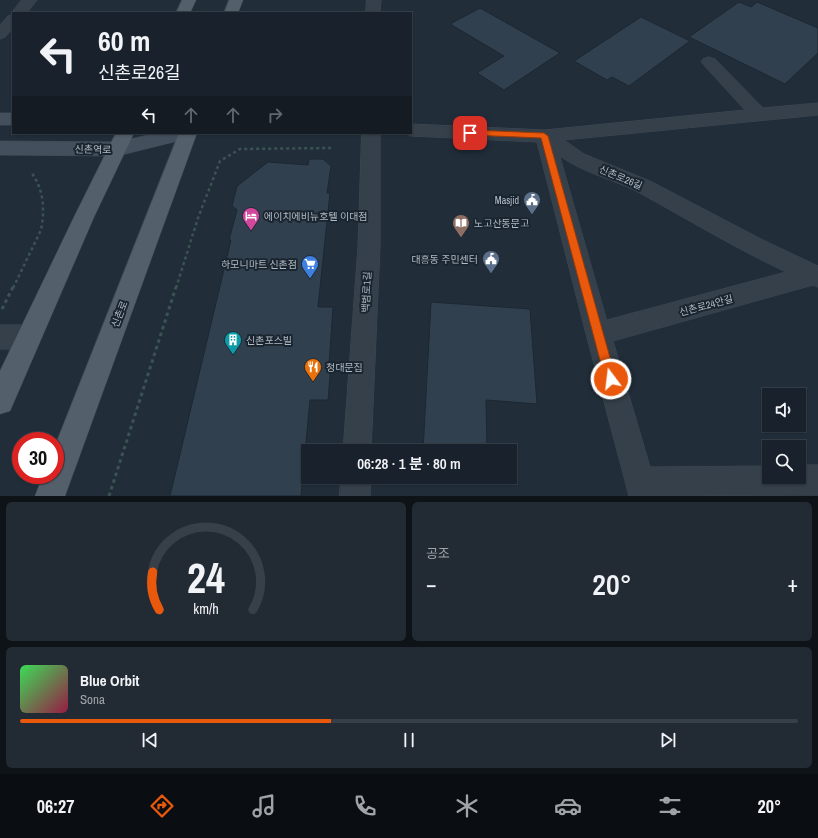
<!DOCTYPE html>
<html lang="ko">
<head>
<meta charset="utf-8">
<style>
	body { margin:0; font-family:"Archivo Narrow","Noto Sans KR",sans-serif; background:#222a34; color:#f1f3f6; height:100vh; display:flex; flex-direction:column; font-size:15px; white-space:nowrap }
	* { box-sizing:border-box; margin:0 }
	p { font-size:13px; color:#9fa4a9 }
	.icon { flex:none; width:22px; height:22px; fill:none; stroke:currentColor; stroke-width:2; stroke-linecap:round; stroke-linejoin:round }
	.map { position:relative; height:496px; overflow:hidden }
	.drawer { display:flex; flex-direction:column; gap:6px; padding:6px; background:#0e1318; flex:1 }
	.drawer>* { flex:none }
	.guide { position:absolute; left:12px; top:12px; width:400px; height:122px; border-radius:0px; box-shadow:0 1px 3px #0004,0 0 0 1px #373f48; background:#19222c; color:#f1f3f6; overflow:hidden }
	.buttons { position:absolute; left:762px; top:388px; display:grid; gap:8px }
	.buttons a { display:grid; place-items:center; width:44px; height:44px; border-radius:0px; background:#19222c; box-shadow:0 1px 3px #0004,0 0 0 1px #373f48; font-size:20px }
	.speed { position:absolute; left:12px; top:432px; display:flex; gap:8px; font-size:20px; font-weight:700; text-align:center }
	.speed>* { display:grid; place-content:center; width:52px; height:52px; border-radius:50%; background:#19222c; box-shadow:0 1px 3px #0004,0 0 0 1px #373f48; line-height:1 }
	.speed .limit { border:6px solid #d22; background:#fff; color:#111 }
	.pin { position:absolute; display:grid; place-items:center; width:34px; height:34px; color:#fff; margin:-17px; border-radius:8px; box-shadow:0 2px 6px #0006 }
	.me { position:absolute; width:44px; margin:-22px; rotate:345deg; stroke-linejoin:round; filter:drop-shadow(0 0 3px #0008) }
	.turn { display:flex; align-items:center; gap:14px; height:84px; padding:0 20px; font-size:18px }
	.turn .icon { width:52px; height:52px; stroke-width:2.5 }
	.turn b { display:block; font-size:28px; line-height:34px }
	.lanes { display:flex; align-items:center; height:38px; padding:0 20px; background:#0003; justify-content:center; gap:20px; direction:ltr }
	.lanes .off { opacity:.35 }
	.big { font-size:30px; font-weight:600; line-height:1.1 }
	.drawer .widget { flex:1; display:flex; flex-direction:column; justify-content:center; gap:6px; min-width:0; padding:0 14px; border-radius:6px; background:#222a34 }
	.drawer .dial { align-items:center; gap:0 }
	.dial svg { height:104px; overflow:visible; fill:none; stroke:#373f48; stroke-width:7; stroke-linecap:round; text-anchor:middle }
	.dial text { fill:#f1f3f6; stroke:none }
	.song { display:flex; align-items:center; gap:12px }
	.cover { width:48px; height:48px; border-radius:6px; background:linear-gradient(135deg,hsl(130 70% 55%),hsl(340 70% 35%)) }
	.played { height:4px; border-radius:2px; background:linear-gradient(90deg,#ea580c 40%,#373f48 40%) }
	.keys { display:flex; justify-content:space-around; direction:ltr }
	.heat { display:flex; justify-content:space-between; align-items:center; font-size:22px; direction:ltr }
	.drawer .tiles { flex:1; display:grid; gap:6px; grid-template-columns:1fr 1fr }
	.widget:last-child { grid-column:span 2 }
	.trip { position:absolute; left:301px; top:444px; width:216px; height:40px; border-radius:0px; background:#19222c; box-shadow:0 1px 3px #0004,0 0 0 1px #373f48; font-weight:600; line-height:40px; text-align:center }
	.menu { display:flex; height:64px; justify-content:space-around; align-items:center; background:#0a0e12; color:#9fa4a9 }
	.menu .icon { width:28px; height:28px }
	.menu .current { color:#ea580c }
	.menu b { font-size:18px; color:#f1f3f6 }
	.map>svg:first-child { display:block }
</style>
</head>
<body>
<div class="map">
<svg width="818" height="496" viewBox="0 0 818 496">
	<rect width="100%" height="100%" fill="#212e3a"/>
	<g fill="#30404e" stroke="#1c2731">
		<polygon points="739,2 751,7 757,2 818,28 818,53 785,84 689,37"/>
		<polygon points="480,8 560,53 504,90 477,73 504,56 450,24"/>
		<polygon points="641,17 690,41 629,86 612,77 607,80 574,61"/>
		<polygon points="309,159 323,159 331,166 327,193 330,193 318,307 333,307 329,365 331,365 328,400 310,400 301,496 170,496 231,240 229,240 237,210 232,206 237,186 268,162 308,165"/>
		<polygon points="431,302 530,309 537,404 486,400 487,451 423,451"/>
	</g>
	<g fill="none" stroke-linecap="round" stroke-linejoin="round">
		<defs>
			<g id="street">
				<polygon points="22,0 37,0 27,13 13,13 13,28 5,37 0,39 0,25 8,16 13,15 12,13"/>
				<polygon points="367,0 381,0 380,13 366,13"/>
				<path d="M709,57L715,59L763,108L818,103V115L564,140L584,154L650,181L763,240L818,266V287L813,285L613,341L650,467L769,466V477H799V465H818V495L629,496L586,334L537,142L411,136L404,133H411V124L545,130L745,110L701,62L703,59ZM560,156C583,173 613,179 638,192C687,219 735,248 786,272L607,320Z"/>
				<polygon points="362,133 380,133 380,247 371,451 343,451 358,247"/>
				<polygon points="0,325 29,325 38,329 41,337 38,345 29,349 0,349"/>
				<polygon points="341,477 371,477 370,496 340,496"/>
			</g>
			<g id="secondary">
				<rect x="0" y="113" width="13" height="12"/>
				<polygon points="157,133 193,133 190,138 117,156 0,155 0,141 117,142"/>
			</g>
			<g id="primary">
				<polygon points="182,0 196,0 190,13 176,13"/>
				<polygon points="229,0 243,0 238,13 224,13"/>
				<polygon points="116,133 134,133 94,217 10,411 0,414 0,371 74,217"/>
				<polygon points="179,133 197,133 65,496 35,496 43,475 55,475 55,446"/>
			</g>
		</defs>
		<use href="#street" stroke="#3e4953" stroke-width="1"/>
		<use href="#secondary" stroke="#3e4953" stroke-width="1"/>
		<use href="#primary" stroke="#3e4953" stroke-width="1"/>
		<g stroke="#3c5353" stroke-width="2.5" stroke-dasharray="3 3" stroke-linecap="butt">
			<path d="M13,288L41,230C45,210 44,189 31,172"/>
			<polyline points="176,288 198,218 220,161 240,149 331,148"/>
		</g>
		<g stroke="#3c5353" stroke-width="3" stroke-dasharray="3.5 3.5" stroke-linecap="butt">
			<polyline points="2,309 13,287"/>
			<polyline points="109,496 176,287"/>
		</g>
		<use href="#street" fill="#35404a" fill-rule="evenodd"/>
		<use href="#secondary" fill="#434f5d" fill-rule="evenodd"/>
		<use href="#primary" fill="#535f6a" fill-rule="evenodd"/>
	</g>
	<polygon fill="#ea580c" stroke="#983908" points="470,130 544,133 548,136 616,379 614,383 611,385 607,383 605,379 541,138 470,135 466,133"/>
	<defs>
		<symbol id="civic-pin" viewBox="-11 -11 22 30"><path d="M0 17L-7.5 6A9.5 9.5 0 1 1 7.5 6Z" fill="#5c6f8a" stroke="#1a252f"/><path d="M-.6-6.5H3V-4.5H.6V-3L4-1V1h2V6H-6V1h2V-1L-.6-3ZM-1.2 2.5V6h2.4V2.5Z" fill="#fff"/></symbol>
		<symbol id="hotel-pin" viewBox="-11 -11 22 30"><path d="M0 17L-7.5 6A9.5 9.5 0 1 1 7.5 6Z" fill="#d1479c" stroke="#1a252f"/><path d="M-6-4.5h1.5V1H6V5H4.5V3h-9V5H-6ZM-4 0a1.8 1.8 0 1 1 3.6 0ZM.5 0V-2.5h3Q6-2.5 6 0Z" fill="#fff"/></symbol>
		<symbol id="library-pin" viewBox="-11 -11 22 30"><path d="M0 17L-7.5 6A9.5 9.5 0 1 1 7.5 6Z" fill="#8d6e63" stroke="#1a252f"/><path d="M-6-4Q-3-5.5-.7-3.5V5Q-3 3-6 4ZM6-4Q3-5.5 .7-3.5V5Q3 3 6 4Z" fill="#fff"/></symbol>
		<symbol id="supermarket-pin" viewBox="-11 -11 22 30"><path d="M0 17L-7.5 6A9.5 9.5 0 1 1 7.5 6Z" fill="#3f7fe0" stroke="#1a252f"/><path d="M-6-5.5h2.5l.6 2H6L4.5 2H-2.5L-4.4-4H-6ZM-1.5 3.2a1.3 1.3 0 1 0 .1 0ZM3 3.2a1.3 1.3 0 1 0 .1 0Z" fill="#fff"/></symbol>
		<symbol id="building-pin" viewBox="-11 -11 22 30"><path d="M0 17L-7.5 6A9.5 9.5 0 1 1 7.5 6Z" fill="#0f9aa8" stroke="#1a252f"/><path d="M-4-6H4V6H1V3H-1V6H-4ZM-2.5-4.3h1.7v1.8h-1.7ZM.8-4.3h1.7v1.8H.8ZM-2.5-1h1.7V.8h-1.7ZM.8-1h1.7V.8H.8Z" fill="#fff"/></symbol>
		<symbol id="restaurant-pin" viewBox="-11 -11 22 30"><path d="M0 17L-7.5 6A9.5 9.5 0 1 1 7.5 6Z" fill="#e8710a" stroke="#1a252f"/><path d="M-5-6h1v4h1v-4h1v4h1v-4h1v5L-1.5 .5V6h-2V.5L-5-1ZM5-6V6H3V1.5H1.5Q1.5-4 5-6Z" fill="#fff"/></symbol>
	</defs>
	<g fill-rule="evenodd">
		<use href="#civic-pin" x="522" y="190" width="20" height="27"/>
		<use href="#hotel-pin" x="241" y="206" width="20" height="27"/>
		<use href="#library-pin" x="451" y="213" width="20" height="27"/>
		<use href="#civic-pin" x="481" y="249" width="20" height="27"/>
		<use href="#supermarket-pin" x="300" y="254" width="20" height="27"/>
		<use href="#building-pin" x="223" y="330" width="20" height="27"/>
		<use href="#restaurant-pin" x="303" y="357" width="20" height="27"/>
	</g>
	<g text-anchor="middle" stroke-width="4" stroke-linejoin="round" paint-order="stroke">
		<g font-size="10" fill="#b0bbc6" stroke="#1a252f">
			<text transform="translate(93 149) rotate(1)" y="4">신촌역로</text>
			<text transform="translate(621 177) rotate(23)" y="4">신촌로26길</text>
			<text transform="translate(366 292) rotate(-87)" y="4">백범로1길</text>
			<text transform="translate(706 305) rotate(-15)" y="4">신촌로24안길</text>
			<text transform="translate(119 314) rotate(-69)" y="4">신촌로</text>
		</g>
		<g font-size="10" fill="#b0bbc6" stroke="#1a252f" text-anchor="start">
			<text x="519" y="204" text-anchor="end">Masjid</text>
			<text x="264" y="220">에이치에비뉴호텔 이대점</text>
			<text x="474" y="227">노고산동문고</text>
			<text x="478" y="263" text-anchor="end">대흥동 주민센터</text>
			<text x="297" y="268" text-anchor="end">하모니마트 신촌점</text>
			<text x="246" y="344">신촌포스빌</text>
			<text x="326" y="371">청대문집</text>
		</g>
	</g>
</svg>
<div class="buttons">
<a><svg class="icon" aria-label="sound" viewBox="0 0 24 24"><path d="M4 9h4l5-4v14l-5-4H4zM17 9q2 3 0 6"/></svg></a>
<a><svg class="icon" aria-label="search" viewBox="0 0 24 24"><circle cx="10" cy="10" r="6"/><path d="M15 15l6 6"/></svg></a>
</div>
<div class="speed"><div class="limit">30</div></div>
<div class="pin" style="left:470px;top:133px;background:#d93025"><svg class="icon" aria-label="arrive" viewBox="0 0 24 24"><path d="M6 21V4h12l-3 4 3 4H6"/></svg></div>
<svg class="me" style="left:611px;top:379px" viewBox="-20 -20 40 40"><circle r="17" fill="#ea580c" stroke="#fff" stroke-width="3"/><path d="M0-11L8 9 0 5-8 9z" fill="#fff"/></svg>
<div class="trip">06:28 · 1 분 · 80 m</div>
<div class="guide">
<div class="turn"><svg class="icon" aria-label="left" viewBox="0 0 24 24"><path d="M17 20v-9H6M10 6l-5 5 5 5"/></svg><div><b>60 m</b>신촌로26길</div></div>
<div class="lanes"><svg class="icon" aria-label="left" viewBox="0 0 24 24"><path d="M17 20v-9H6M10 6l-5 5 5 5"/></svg><svg class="icon off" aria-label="ahead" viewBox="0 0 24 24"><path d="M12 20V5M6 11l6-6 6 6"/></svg><svg class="icon off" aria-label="ahead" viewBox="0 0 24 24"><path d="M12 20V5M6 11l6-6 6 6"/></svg><svg class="icon off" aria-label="right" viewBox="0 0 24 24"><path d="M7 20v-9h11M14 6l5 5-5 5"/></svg></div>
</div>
</div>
<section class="drawer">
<div class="tiles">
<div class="widget dial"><svg viewBox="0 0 100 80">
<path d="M14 69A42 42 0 1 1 86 69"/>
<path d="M14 69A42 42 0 0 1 9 40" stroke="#ea580c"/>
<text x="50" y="56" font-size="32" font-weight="700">24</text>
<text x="50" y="72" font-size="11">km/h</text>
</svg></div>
<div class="widget"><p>공조</p>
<div class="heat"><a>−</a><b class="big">20°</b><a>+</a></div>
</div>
<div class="widget">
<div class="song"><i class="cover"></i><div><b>Blue Orbit</b><p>Sona</p></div></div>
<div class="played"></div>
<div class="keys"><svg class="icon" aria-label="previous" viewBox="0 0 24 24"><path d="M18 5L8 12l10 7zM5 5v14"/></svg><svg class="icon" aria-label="pause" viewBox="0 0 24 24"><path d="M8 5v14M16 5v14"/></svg><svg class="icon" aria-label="next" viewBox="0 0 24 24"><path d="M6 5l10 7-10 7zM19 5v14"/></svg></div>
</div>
</div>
</section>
<nav class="menu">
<b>06:27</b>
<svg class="icon current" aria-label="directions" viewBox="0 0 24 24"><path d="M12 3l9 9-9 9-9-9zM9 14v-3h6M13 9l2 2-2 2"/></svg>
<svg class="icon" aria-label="music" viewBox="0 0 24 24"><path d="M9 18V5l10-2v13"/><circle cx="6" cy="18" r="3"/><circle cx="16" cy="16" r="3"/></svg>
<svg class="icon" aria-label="phone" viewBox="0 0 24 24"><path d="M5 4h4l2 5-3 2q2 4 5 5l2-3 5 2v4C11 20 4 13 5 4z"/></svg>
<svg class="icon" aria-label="climate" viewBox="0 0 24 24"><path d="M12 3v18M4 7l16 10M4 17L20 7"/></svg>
<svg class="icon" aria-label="car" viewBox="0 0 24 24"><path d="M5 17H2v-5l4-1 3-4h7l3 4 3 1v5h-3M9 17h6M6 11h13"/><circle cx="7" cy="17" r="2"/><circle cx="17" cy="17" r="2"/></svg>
<svg class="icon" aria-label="filters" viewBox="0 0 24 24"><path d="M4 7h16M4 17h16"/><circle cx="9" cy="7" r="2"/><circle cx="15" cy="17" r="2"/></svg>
<b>20°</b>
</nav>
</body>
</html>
